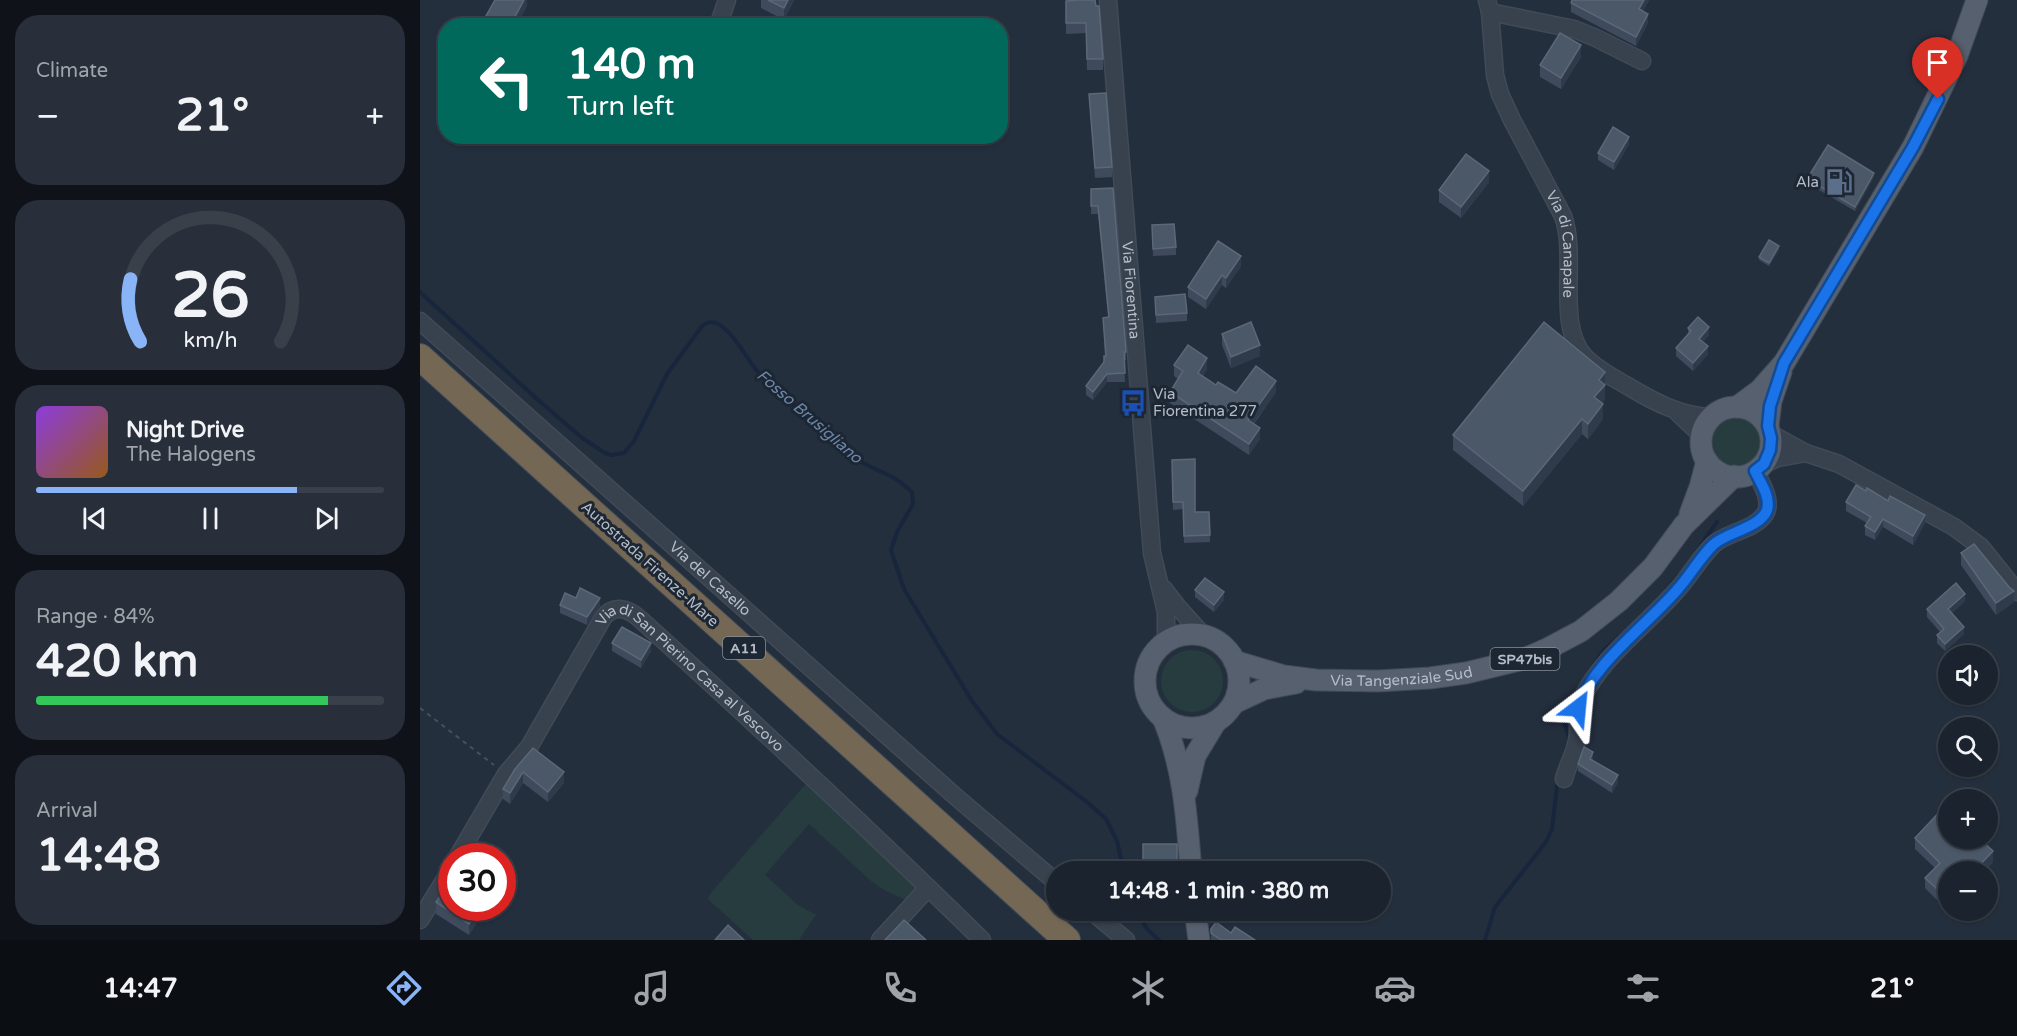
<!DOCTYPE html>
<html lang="en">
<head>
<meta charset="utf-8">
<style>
	body { margin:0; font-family:"Varela Round",sans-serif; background:#282f3a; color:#f1f3f6; height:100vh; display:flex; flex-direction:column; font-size:22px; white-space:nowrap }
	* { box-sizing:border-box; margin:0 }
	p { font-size:20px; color:#a0a4aa }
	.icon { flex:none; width:33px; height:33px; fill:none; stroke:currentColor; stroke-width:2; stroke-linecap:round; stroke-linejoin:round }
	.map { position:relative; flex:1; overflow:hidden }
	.sheet { display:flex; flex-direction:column; gap:15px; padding:15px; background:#0f1319; width:420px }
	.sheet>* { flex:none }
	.hud { position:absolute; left:18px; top:18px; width:570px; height:126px; border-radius:24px; box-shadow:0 2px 4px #0004,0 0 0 2px #39404a; background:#00695c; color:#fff; overflow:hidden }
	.buttons { position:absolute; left:1518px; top:645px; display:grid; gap:12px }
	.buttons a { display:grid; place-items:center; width:60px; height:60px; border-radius:50%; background:#1b232e; box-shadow:0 2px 4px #0004,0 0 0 2px #39404a; font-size:30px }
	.speed { position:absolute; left:18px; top:843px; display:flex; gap:12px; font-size:30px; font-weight:700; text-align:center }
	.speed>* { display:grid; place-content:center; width:78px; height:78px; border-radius:50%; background:#1b232e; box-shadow:0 2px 4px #0004,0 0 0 2px #39404a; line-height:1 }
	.speed .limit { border:9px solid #d22; background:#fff; color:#111 }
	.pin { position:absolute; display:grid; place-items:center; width:51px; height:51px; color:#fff; margin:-62px -26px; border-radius:50% 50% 50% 0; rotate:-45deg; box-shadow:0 0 6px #0007 }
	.pin .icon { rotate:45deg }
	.me { position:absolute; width:66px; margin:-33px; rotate:29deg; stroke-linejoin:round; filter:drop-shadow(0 0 4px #0008) }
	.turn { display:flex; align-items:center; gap:21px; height:126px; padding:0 30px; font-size:27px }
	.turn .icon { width:78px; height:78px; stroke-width:2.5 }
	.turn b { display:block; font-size:42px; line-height:51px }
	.big { font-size:45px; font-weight:700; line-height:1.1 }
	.sheet .widget { flex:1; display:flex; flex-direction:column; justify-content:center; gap:9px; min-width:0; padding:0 21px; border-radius:24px; background:#282f3a }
	.sheet .dial { align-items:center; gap:0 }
	.dial svg { height:156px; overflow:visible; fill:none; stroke:#39404a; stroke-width:7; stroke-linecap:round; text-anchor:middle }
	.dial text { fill:#f1f3f6; stroke:none }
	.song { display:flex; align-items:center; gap:18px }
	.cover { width:72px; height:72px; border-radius:9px; background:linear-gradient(135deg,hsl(270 70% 55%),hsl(30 70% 35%)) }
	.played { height:6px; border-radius:3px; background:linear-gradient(90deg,#8ab4f8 75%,#39404a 75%) }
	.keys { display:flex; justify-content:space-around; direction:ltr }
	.heat { display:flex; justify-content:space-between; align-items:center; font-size:33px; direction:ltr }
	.charge { height:9px; border-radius:4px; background:linear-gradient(90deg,#34c759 84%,#39404a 0) }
	.trip { position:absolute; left:626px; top:861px; width:345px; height:60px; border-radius:30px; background:#1b232e; box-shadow:0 2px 4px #0004,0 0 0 2px #39404a; font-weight:700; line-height:60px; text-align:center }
	.tabs { display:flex; height:96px; justify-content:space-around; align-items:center; background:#0b0e12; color:#a0a4aa }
	.tabs .icon { width:42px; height:42px }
	.tabs .on { color:#8ab4f8 }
	.tabs b { font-size:27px; color:#f1f3f6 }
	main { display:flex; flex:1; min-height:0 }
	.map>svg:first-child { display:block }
</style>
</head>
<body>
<main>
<section class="sheet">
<div class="widget"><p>Climate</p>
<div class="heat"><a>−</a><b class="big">21°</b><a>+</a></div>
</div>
<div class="widget dial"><svg viewBox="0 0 100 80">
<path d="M14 69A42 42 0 1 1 86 69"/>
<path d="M14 69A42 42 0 0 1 9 37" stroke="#8ab4f8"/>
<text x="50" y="56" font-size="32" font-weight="700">26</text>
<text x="50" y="72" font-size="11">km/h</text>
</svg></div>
<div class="widget">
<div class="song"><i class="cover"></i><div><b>Night Drive</b><p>The Halogens</p></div></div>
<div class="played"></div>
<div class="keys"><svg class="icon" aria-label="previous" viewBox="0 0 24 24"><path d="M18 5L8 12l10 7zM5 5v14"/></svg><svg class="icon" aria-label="pause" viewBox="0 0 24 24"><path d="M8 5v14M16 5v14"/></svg><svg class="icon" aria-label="next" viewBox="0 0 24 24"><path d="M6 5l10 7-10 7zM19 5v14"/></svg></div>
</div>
<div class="widget"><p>Range · 84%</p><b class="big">420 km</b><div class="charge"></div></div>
<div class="widget"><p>Arrival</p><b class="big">14:48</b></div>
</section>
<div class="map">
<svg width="1597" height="940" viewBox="0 0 1597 940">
	<rect width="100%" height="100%" fill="#242f3e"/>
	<g fill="#263c3f">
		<circle cx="1317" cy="442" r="25"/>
		<circle cx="772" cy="681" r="31"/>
		<polygon points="390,779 497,887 486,900 464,890 451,881 389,824 345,875 378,905 398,916 395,916 379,940 333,940 291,902 288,899 290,894"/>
	</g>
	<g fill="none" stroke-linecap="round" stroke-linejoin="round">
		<g stroke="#17263c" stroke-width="4">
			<path d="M0,292L117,399L161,437L185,453L192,455L204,453L214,441L247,374L282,326C303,308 326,360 339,373C370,403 403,433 437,459C448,467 462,471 474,478C481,482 486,487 492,492L493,504L477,532L471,550L484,589L552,701L577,734L667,802L686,819L697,841L704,872"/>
			<polyline points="1277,551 1297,522"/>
			<polyline points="1247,589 1260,574"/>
			<polyline points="1150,740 1143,719 1145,709 1183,651 1213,624"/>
			<polyline points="717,912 727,929 739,940"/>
			<polyline points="1065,940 1075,907 1126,842 1132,829 1138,778"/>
		</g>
		<defs>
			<g id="minor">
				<path id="s1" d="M688,0L732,553L746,612V643"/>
				<path id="s2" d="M1067,0L1070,12L1075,75L1080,94L1092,120L1143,216C1158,257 1135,326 1165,357C1177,370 1196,379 1211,388C1236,403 1262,416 1291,417"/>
				<polyline points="1070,12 1154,29 1176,38 1222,61"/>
				<polyline points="298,26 307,0"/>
				<path id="s3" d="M0,321L535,796L636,882"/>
				<polyline points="1257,412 1282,436"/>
				<polyline points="1351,434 1386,453 1419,464 1534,527 1561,547 1597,592"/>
				<polyline points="1344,464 1358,458 1386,453"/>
				<polyline points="744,589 757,606 784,636"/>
				<path d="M1144,779C1147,766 1155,754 1157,740C1160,727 1155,713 1161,700C1183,655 1225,627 1257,590C1270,576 1280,557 1294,544C1308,532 1334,530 1345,514C1353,501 1341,483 1335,471"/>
				<path id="s4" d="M38,856L86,774L109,747L183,618C194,604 208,608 220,619C336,724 450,830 562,940"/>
				<polyline points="670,910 706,940"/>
				<polyline points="0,920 32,868"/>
				<polyline points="460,940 508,888"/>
			</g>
			<g id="major">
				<polyline points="1317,407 1340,390 1364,363 1493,147 1537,56 1557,0"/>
				<circle cx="1316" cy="442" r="35"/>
				<polyline points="1348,426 1351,401 1361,372"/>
				<polyline points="1270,514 1280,487 1287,461"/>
				<circle cx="772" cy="681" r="47"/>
				<path id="s5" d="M814,661L864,676L896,680L958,681L1010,678L1046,673L1104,659L1127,649L1161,631L1199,601L1233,567L1264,525L1314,476"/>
				<polyline points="814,703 844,689 876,683"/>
				<path d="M743,718C764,768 767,819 771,872"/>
				<polyline points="767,791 775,756 795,723"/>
				<polyline points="775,910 779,940"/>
			</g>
			<polyline id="highway" points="0,357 647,940"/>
		</defs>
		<use href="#minor" stroke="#414a57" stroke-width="19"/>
		<use href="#major" stroke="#414a57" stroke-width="23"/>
		<use href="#highway" stroke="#434c59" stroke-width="28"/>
		<polyline stroke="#3f5557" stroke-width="2" stroke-dasharray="4.5 4.5" stroke-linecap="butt" points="0,708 74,765"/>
		<use href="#minor" stroke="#38414e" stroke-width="16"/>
		<use href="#major" stroke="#56606e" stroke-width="21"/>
		<use href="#highway" stroke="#746855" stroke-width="26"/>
	</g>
	<g fill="#3f4b5c">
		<polygon points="107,0 107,6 96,26 66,26 66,16"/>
		<polygon points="341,0 374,0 364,20 341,8"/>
		<polygon points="658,0 675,0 683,59 683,70 667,70 666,33 646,34 646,1"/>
		<polygon points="1152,0 1229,0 1223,11 1228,23 1216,46 1151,12 1151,3"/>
		<polygon points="1161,57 1141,89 1120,77 1120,65"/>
		<polygon points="669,94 692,167 692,177 675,178"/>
		<polygon points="1209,144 1194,170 1178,160 1178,153"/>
		<polygon points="1454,177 1435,211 1387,183 1387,179"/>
		<polygon points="1069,182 1041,218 1019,202 1019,190"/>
		<polygon points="693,188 706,352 706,360 704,360 705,382 687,382 673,400 666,395 666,386 684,362 685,356 683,318 688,317 678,214 671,214 671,189"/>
		<polygon points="732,225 756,247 756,255 733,256"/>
		<polygon points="1359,250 1349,266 1339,260 1339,257"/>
		<polygon points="821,266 806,288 802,285 786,309 768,297 768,287"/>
		<polygon points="735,297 767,313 767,321 736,323"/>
		<polygon points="1268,328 1289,335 1283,342 1288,354 1273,371 1256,356 1256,348 1268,335"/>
		<polygon points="802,334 840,356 811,368 802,345"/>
		<polygon points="754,365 787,369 783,376 796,385 816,393 856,392 834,424 840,439 829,455 750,403 750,392 758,379 754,376"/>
		<polygon points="1185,387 1185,399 1182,403 1183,419 1168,439 1162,434 1103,506 1033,450 1033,435"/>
		<polygon points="752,460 775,512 789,512 790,542 764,543 763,509 753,510"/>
		<polygon points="1426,502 1505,523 1493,545 1463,527 1455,540 1445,535 1445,526 1447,523 1426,511"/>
		<polygon points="1541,553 1589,587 1594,602 1576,615 1541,565"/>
		<polygon points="775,590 804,600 794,612 775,597"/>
		<polygon points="156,598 180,606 167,625 140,613 140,605"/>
		<polygon points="1545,601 1532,613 1544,634 1525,651 1517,643 1517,635 1520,632 1507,617 1507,609"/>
		<polygon points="192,643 231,651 221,668 192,651"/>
		<polygon points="1173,760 1173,761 1198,782 1192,793 1158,771 1158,764"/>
		<polygon points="95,769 144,783 128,802 103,783 90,804 83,799 83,789"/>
		<polygon points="1495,838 1573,862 1564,872 1528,872 1517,900 1505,888 1505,878 1515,868 1495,849"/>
		<polygon points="16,902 64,908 64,911 49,935 16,914"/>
		<polygon points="791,929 811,933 835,940 791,940"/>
	</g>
	<g fill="#2f3b4b">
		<polygon points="104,0 107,0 107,6 96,26 90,26"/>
		<polygon points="368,0 374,0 364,20 364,8"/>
		<polygon points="1224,0 1229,0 1219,18 1219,9"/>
		<polygon points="1228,14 1228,23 1216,46 1216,37"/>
		<polygon points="1161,45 1161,57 1141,89 1141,78"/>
		<polygon points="1209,137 1209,144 1194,170 1194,162"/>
		<polygon points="1069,171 1069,182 1041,218 1041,207"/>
		<polygon points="1454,173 1454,177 1435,211 1435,207"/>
		<polygon points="1359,246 1359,250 1349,266 1349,263"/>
		<polygon points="821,256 821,266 806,288 806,278"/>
		<polygon points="802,275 802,285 786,309 786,299"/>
		<polygon points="1289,327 1289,335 1279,347 1279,339"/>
		<polygon points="840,345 840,356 811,368 811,357"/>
		<polygon points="1288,346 1288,354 1273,371 1273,363"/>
		<polygon points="787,358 787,369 778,384 778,373"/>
		<polygon points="1185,372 1185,399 1174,412 1174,397 1179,380"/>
		<polygon points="687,374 687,382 673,400 673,392"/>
		<polygon points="856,381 856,392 828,431 828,420"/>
		<polygon points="1183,404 1183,419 1168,439 1168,424"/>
		<polygon points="1162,419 1162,434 1103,506 1103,491"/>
		<polygon points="840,428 840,439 829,455 829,444"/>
		<polygon points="1505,515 1505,523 1493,545 1493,536"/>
		<polygon points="1463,519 1463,527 1455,540 1455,532"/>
		<polygon points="1594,591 1594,602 1576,615 1576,603"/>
		<polygon points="804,592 804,600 794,612 794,605"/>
		<polygon points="1545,594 1545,601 1528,617 1528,609"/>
		<polygon points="180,598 180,606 167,625 167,617"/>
		<polygon points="1544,627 1544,634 1525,651 1525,644"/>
		<polygon points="231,643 231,651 221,668 221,660"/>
		<polygon points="1173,752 1173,760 1170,766 1170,759"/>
		<polygon points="103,772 103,783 90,804 90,793"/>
		<polygon points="144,772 144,783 128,802 128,792"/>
		<polygon points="1198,775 1198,782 1192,793 1192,785"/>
		<polygon points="1573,851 1573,862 1564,872 1555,872 1555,870"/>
		<polygon points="1545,861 1545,872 1535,872"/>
		<polygon points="1528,878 1528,889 1517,900 1517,889"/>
		<polygon points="59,908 64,908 64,911 49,935 49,924"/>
	</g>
	<g fill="#4b5868" stroke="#5c6777" stroke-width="1.5">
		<polygon points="75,0 104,0 90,26 84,26 66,16"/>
		<polygon points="348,0 368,0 364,8"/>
		<polygon points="659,0 675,0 676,6 679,6 683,59 667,59 666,23 646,23 646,1"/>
		<polygon points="1152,0 1224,0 1219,9 1228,14 1216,37 1151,3"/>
		<polygon points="1140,33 1161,45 1141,78 1120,65"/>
		<polygon points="686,93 692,167 675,168 669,94"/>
		<polygon points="1193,127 1209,137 1194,162 1178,153"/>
		<polygon points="1408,145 1454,173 1435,207 1387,179"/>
		<polygon points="1046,154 1069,171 1041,207 1019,190"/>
		<polygon points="693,188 706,352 704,352 705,373 687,374 673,392 666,386 684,362 684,356 686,356 683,318 689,317 678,206 671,206 671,189"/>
		<polygon points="754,224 756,247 733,249 732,225"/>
		<polygon points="1349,240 1359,246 1349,263 1339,257"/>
		<polygon points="798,241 821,256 806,278 802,275 786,299 768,287"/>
		<polygon points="765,294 767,313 736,315 735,297"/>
		<polygon points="1278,317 1289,327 1279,339 1288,346 1273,363 1256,348 1271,331 1268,328"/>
		<polygon points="831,322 840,345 811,357 802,334"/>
		<polygon points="1124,322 1185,372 1179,380 1185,385 1174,397 1183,404 1168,424 1162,419 1103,491 1033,435"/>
		<polygon points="768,345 787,358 778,373 796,385 798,382 816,393 836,366 856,381 828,420 840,428 829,444 750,392 763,371 754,365"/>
		<polygon points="775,459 775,512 789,512 790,535 764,536 763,502 753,502 752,460"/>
		<polygon points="1436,485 1446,491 1447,488 1468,501 1470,496 1505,515 1493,536 1463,519 1455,532 1445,526 1451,517 1426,502"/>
		<polygon points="1554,544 1589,587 1594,591 1576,603 1541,553"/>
		<polygon points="785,578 804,592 794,605 775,590"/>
		<polygon points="1536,583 1545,594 1528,609 1544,627 1525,644 1517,635 1524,629 1507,609"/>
		<polygon points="160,588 180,598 167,617 140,605 145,593 156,598"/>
		<polygon points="202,627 231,643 221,660 192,643"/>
		<polygon points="1164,747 1173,752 1170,759 1198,775 1192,785 1158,764"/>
		<polygon points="113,748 144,772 128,792 103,772 90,793 83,789 95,769"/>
		<polygon points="1527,804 1528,805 1528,838 1559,838 1573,851 1555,870 1545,861 1535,872 1528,872 1528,878 1517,889 1505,878 1520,863 1495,838"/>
		<rect x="723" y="844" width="34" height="27"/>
		<polygon points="32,879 32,908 59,908 49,924 16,902"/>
		<polygon points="484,920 506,940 465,940"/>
		<polygon points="796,922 811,933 815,927 835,940 801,940 791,933 791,929"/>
		<polygon points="308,925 324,940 295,940"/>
	</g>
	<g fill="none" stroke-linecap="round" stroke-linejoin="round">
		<defs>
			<path id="route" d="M1158,708C1172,664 1227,625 1257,590C1270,576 1280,557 1294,544C1308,532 1341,527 1347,510C1351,497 1340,482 1335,471L1344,464L1350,450L1351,438L1348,426L1350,406L1364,363L1493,147L1518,99"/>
		</defs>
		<use href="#route" stroke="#114b97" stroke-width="15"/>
		<use href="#route" stroke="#1a73e8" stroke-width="10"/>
	</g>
	<defs>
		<symbol id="fuel-bare" viewBox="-9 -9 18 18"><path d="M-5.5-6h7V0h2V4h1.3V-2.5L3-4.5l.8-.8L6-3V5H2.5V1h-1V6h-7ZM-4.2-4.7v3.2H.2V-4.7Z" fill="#5c6f8a" stroke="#1d2633" stroke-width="2.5" paint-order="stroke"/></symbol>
		<symbol id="bus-bare" viewBox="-9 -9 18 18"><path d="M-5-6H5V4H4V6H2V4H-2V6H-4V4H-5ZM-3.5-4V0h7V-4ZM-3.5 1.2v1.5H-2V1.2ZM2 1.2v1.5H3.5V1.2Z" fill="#1a4fb4" stroke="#1d2633" stroke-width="2.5" paint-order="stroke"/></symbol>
	</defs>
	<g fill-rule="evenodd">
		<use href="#fuel-bare" x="1400" y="163" width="38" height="38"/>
		<use href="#bus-bare" x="694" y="384" width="38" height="38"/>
	</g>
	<g text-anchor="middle" stroke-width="6" stroke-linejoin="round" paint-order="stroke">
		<g fill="#1d2633" stroke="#878f9c" stroke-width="1.5">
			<rect x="303" y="637" width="42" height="22" rx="4.5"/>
			<rect x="1070.5" y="648" width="69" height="22" rx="4.5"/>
		</g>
		<g font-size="14" font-weight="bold" fill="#b4bcc9">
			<text x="324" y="653">A11</text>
			<text x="1105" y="664">SP47bis</text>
		</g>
		<g font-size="15" fill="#b4bcc9" stroke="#1d2633" text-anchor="end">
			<text x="1399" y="187">Ala</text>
			<text x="733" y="399" text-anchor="start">Via<tspan x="733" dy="17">Fiorentina 277</tspan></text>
		</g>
		<g font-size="15" fill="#b4bcc9" stroke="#1d2633">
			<text dy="5" stroke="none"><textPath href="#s2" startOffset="260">Via di Canapale</textPath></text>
			<text dy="5" stroke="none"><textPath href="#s1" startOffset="291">Via Fiorentina</textPath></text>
			<text transform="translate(230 564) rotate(42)" y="5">Autostrada Firenze-Mare</text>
			<text dy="5" stroke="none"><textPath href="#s3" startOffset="388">Via del Casello</textPath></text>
			<text dy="5" stroke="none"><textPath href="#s5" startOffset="170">Via Tangenziale Sud</textPath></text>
			<text dy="5" stroke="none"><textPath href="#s4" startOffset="393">Via di San Pierino Casa al Vescovo</textPath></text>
		</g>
		<g font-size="16" font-style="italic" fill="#6d86a8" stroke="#1d2633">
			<text transform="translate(390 416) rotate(41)" y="6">Fosso Brusigliano</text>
		</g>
	</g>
</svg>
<div class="buttons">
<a><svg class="icon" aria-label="sound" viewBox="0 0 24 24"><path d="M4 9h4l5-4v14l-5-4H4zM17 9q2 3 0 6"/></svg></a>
<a><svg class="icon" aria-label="search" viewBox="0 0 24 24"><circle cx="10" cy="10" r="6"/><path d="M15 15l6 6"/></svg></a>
<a>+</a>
<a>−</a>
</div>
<div class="speed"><div class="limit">30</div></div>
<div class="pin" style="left:1518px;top:99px;background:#d93025"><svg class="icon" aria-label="arrive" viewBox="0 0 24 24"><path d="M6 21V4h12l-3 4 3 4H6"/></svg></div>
<svg class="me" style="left:1158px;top:708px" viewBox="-20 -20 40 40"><path d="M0-17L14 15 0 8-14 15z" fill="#1a73e8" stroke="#fff" stroke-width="4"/></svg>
<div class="trip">14:48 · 1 min · 380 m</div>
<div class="hud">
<div class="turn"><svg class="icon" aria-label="left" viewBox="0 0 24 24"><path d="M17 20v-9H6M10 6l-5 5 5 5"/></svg><div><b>140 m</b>Turn left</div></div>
</div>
</div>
</main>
<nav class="tabs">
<b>14:47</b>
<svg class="icon on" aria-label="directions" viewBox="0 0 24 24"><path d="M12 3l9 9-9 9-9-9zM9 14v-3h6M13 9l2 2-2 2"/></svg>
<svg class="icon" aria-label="music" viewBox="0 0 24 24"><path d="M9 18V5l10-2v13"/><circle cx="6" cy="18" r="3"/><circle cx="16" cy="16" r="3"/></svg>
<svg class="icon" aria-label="phone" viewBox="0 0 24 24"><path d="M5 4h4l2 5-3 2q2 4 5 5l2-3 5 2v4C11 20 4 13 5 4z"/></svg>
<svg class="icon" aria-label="climate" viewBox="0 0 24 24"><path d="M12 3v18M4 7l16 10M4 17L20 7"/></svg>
<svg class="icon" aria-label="car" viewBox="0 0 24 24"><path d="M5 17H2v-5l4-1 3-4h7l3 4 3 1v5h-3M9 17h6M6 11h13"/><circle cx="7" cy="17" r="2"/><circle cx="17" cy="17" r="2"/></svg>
<svg class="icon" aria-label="filters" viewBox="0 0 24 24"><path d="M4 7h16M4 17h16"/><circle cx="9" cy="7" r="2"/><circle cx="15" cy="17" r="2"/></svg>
<b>21°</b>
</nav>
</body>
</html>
